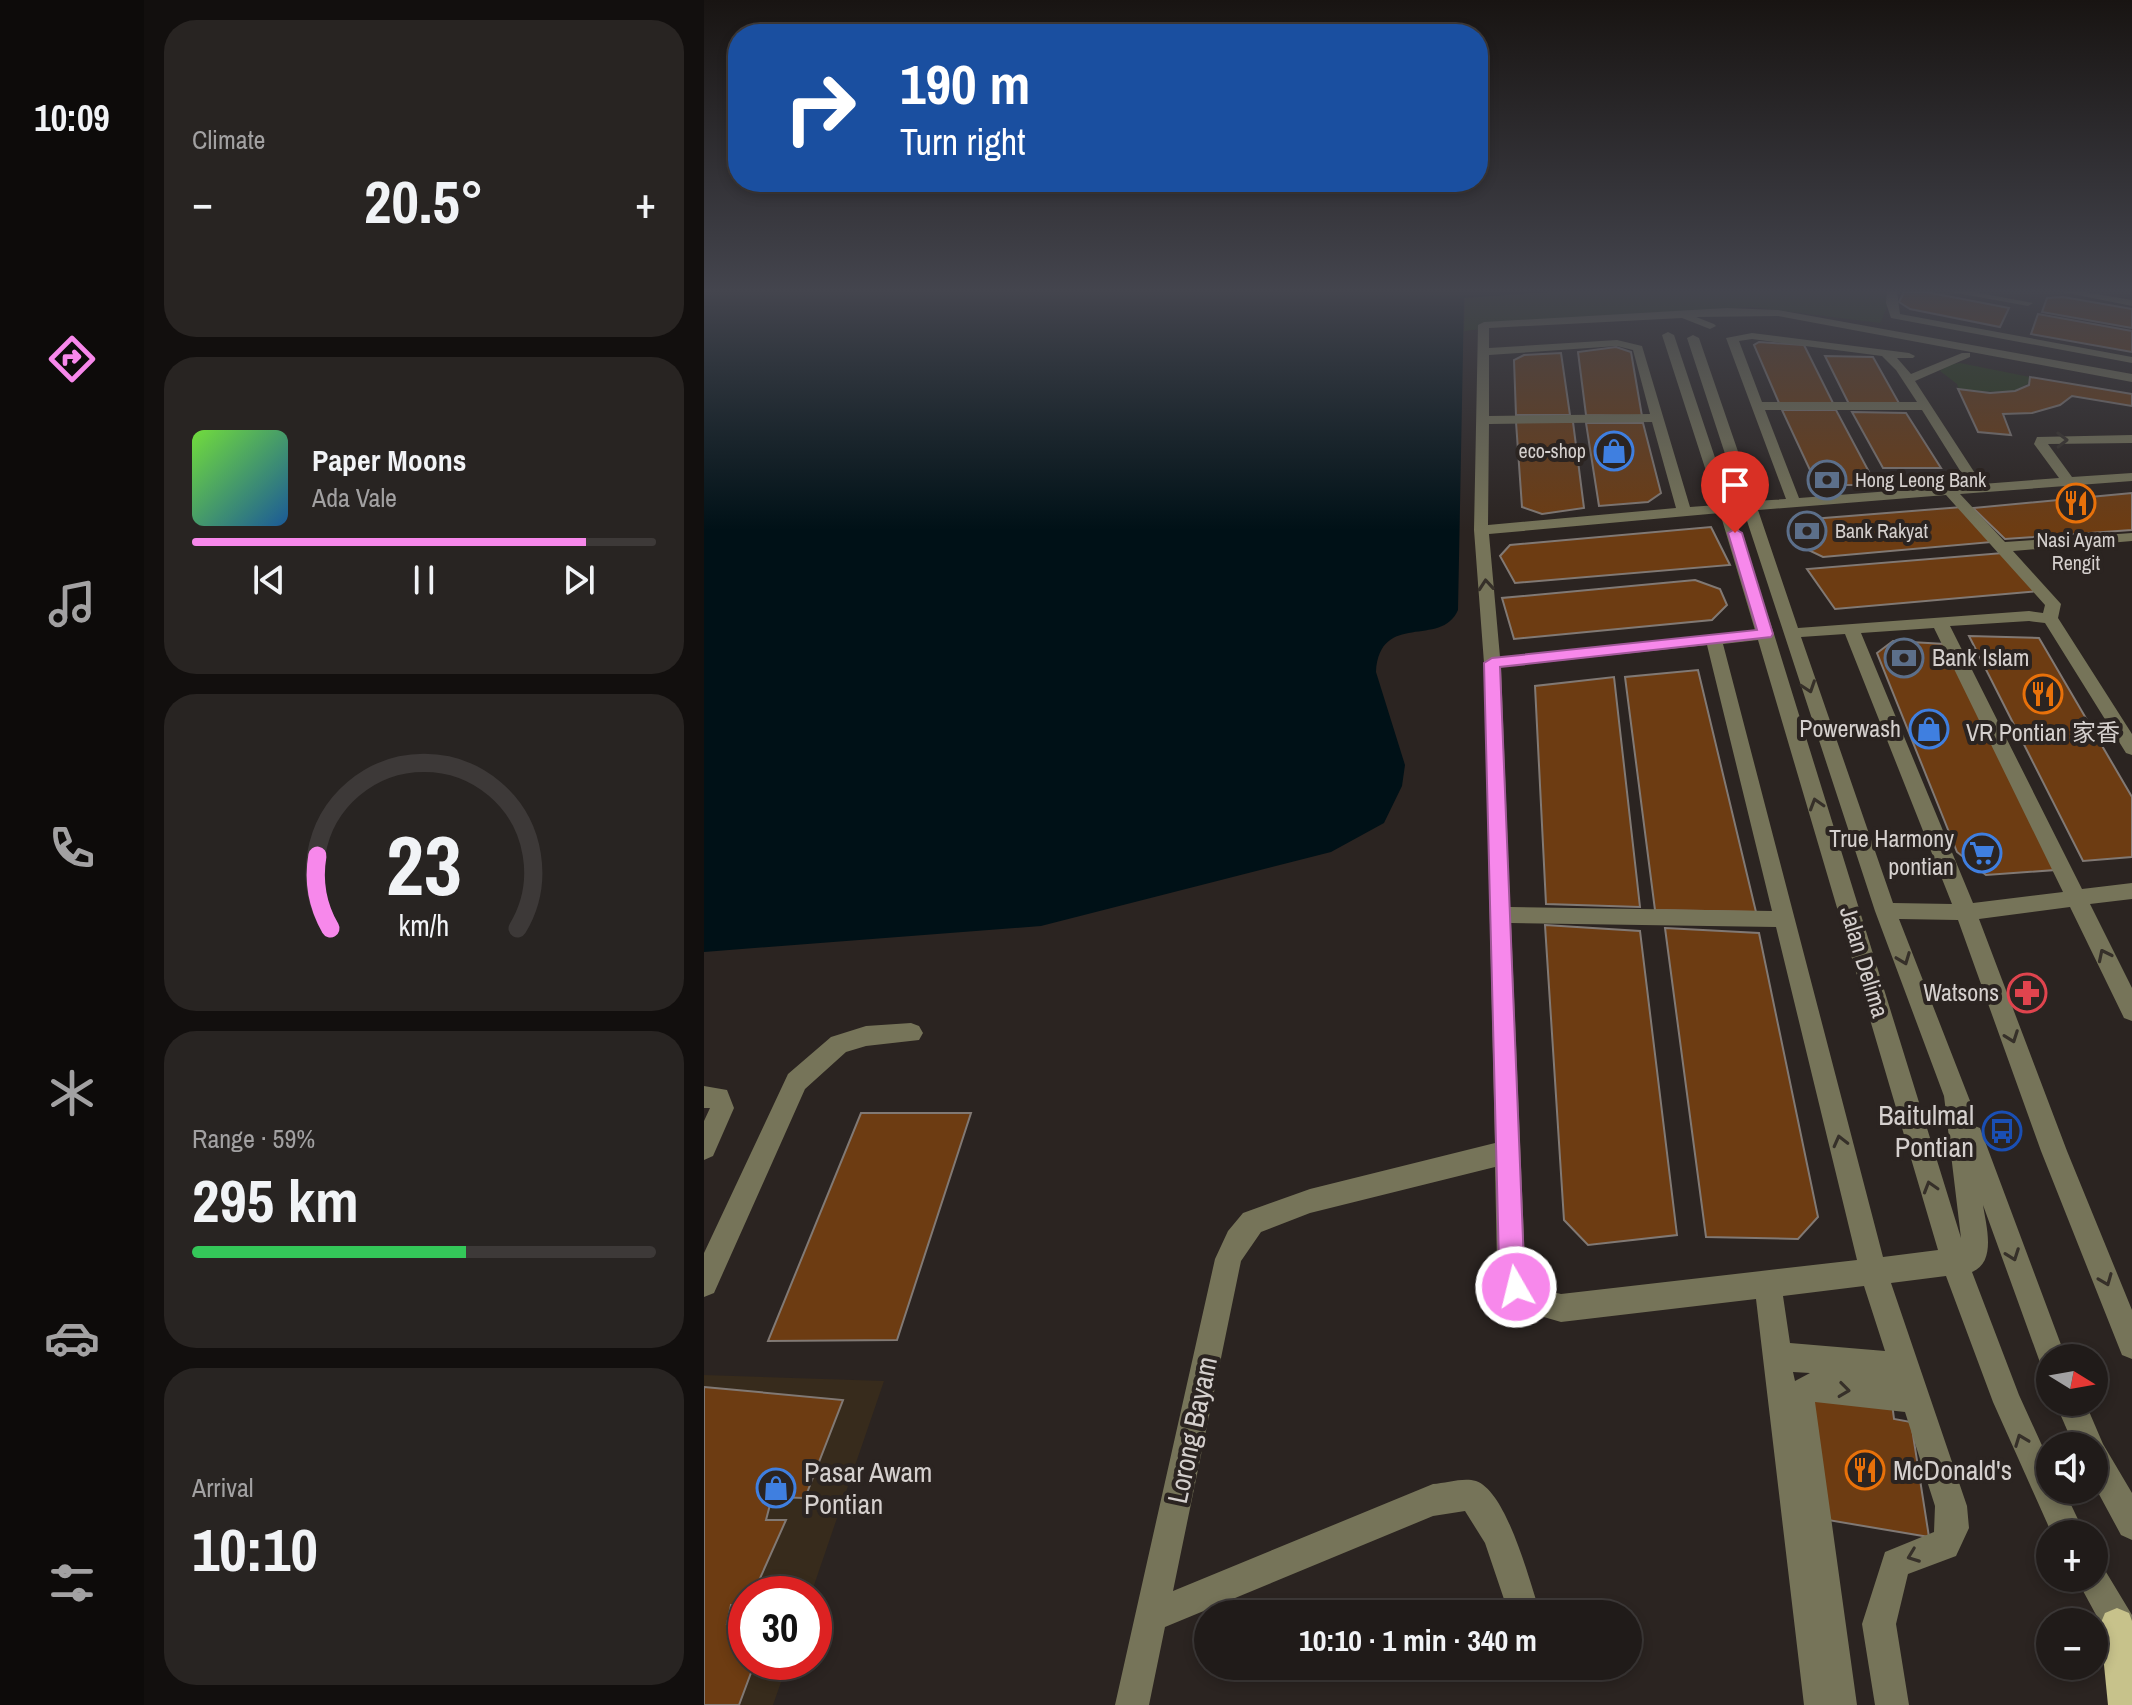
<!DOCTYPE html>
<html lang="en">
<head>
<meta charset="utf-8">
<style>
	body { margin:0; font-family:"Archivo Narrow","Noto Sans SC",sans-serif; background:#282422; color:#f1f3f6; height:100vh; display:flex; flex-direction:column; font-size:30px; white-space:nowrap }
	* { box-sizing:border-box; margin:0 }
	p { font-size:26px; color:#a2a1a2 }
	.icon { flex:none; width:44px; height:44px; fill:none; stroke:currentColor; stroke-width:2; stroke-linecap:round; stroke-linejoin:round }
	.map { position:relative; flex:1; overflow:hidden }
	.drawer { display:flex; flex-direction:column; gap:20px; padding:20px; background:#120f0e; width:560px }
	.drawer>* { flex:none }
	.top-card { position:absolute; left:24px; top:24px; width:760px; height:168px; border-radius:32px; box-shadow:0 4px 12px #0003,0 0 0 2px #3d3938; background:#1a4fa0; color:#fff; overflow:hidden }
	.needle { width:52px; rotate:101deg }
	.buttons { position:absolute; left:1332px; top:1344px; display:grid; gap:16px }
	.buttons a { display:grid; place-items:center; width:72px; height:72px; border-radius:50%; background:#201b19; box-shadow:0 4px 12px #0003,0 0 0 2px #3d3938; font-size:40px }
	.speed { position:absolute; left:24px; top:1576px; display:flex; gap:16px; font-size:40px; font-weight:700; text-align:center }
	.speed>* { display:grid; place-content:center; width:104px; height:104px; border-radius:50%; background:#201b19; box-shadow:0 4px 12px #0003,0 0 0 2px #3d3938; line-height:1 }
	.speed .limit { border:12px solid #d22; background:#fff; color:#111 }
	.pin { position:absolute; display:grid; place-items:center; width:68px; height:68px; color:#fff; margin:-82px -34px; border-radius:50% 50% 50% 0; rotate:-45deg; box-shadow:0 0 8px #0007 }
	.pin .icon { rotate:45deg }
	.me { position:absolute; width:88px; margin:-44px; rotate:352deg; stroke-linejoin:round; filter:drop-shadow(0 0 6px #0008) }
	.turn { display:flex; align-items:center; gap:28px; height:168px; padding:0 40px; font-size:36px }
	.turn .icon { width:104px; height:104px; stroke-width:2.5 }
	.turn b { display:block; font-size:56px; line-height:68px }
	.big { font-size:60px; font-weight:700; line-height:1.1 }
	.drawer .card { flex:1; display:flex; flex-direction:column; justify-content:center; gap:12px; min-width:0; padding:0 28px; border-radius:32px; background:#282422 }
	.drawer .dial { align-items:center; gap:0 }
	.dial svg { height:208px; overflow:visible; fill:none; stroke:#3d3938; stroke-width:7; stroke-linecap:round; text-anchor:middle }
	.dial text { fill:#f1f3f6; stroke:none }
	.song { display:flex; align-items:center; gap:24px }
	.cover { width:96px; height:96px; border-radius:12px; background:linear-gradient(135deg,hsl(100 70% 55%),hsl(210 70% 35%)) }
	.played { height:8px; border-radius:4px; background:linear-gradient(90deg,#f788eb 85%,#3d3938 85%) }
	.keys { display:flex; justify-content:space-around; direction:ltr }
	.heat { display:flex; justify-content:space-between; align-items:center; font-size:44px; direction:ltr }
	.charge { height:12px; border-radius:6px; background:linear-gradient(90deg,#34c759 59%,#3d3938 0) }
	.trip { position:absolute; left:490px; top:1600px; width:448px; height:80px; border-radius:40px; background:#201b19; box-shadow:0 4px 12px #0003,0 0 0 2px #3d3938; font-weight:700; line-height:80px; text-align:center }
	main { display:flex; flex:1; min-height:0 }
	.tab-bar { display:flex; flex-direction:column; width:144px; justify-content:space-around; align-items:center; background:#0d0b0a; color:#a2a1a2 }
	.tab-bar .icon { width:56px; height:56px }
	.tab-bar .current { color:#f788eb }
	.tab-bar b { font-size:36px; color:#f1f3f6 }
	.map>svg:first-child { display:block }
</style>
</head>
<body>
<main>
<nav class="tab-bar">
<b>10:09</b>
<svg class="icon current" aria-label="directions" viewBox="0 0 24 24"><path d="M12 3l9 9-9 9-9-9zM9 14v-3h6M13 9l2 2-2 2"/></svg>
<svg class="icon" aria-label="music" viewBox="0 0 24 24"><path d="M9 18V5l10-2v13"/><circle cx="6" cy="18" r="3"/><circle cx="16" cy="16" r="3"/></svg>
<svg class="icon" aria-label="phone" viewBox="0 0 24 24"><path d="M5 4h4l2 5-3 2q2 4 5 5l2-3 5 2v4C11 20 4 13 5 4z"/></svg>
<svg class="icon" aria-label="climate" viewBox="0 0 24 24"><path d="M12 3v18M4 7l16 10M4 17L20 7"/></svg>
<svg class="icon" aria-label="car" viewBox="0 0 24 24"><path d="M5 17H2v-5l4-1 3-4h7l3 4 3 1v5h-3M9 17h6M6 11h13"/><circle cx="7" cy="17" r="2"/><circle cx="17" cy="17" r="2"/></svg>
<svg class="icon" aria-label="filters" viewBox="0 0 24 24"><path d="M4 7h16M4 17h16"/><circle cx="9" cy="7" r="2"/><circle cx="15" cy="17" r="2"/></svg>
</nav>
<section class="drawer">
<div class="card"><p>Climate</p>
<div class="heat"><a>−</a><b class="big">20.5°</b><a>+</a></div>
</div>
<div class="card">
<div class="song"><i class="cover"></i><div><b>Paper Moons</b><p>Ada Vale</p></div></div>
<div class="played"></div>
<div class="keys"><svg class="icon" aria-label="previous" viewBox="0 0 24 24"><path d="M18 5L8 12l10 7zM5 5v14"/></svg><svg class="icon" aria-label="pause" viewBox="0 0 24 24"><path d="M8 5v14M16 5v14"/></svg><svg class="icon" aria-label="next" viewBox="0 0 24 24"><path d="M6 5l10 7-10 7zM19 5v14"/></svg></div>
</div>
<div class="card dial"><svg viewBox="0 0 100 80">
<path d="M14 69A42 42 0 1 1 86 69"/>
<path d="M14 69A42 42 0 0 1 9 41" stroke="#f788eb"/>
<text x="50" y="56" font-size="32" font-weight="700">23</text>
<text x="50" y="72" font-size="11">km/h</text>
</svg></div>
<div class="card"><p>Range · 59%</p><b class="big">295 km</b><div class="charge"></div></div>
<div class="card"><p>Arrival</p><b class="big">10:10</b></div>
</section>
<div class="map">
<svg width="1428" height="1705" viewBox="0 0 1428 1705">
	<rect width="100%" height="100%" fill="#2b2421"/>
	<polygon fill="#372b1c" points="0,1375 180,1381 107,1594 42,1594 42,1662 84,1662 69,1705 0,1705"/>
	<g fill="#283a18">
		<polygon points="847,292 1190,292 1176,323 1047,307 883,317 760,331 761,297"/>
		<polygon points="1256,363 1326,377 1325,383 1309,392 1255,391 1253,384 1236,371 1244,365"/>
	</g>
	<path fill="#001117" d="M0,292H847L760,298L754,610C737,649 676,610 672,672L701,765L698,786L680,823L627,852L337,926L0,952Z"/>
	<g fill="#6d3c12" stroke="#817974" stroke-width="2">
		<polygon points="1200,292 1222,292 1305,308 1296,327 1206,309 1195,302"/>
		<polygon points="1359,297 1428,309 1428,328 1338,312 1343,298"/>
		<polygon points="1334,314 1428,331 1428,352 1327,334"/>
		<polygon points="1055,342 1100,345 1129,403 1075,403 1050,345"/>
		<polygon points="912,347 927,352 938,416 882,415 874,352"/>
		<polygon points="857,353 866,415 812,415 810,360 820,355"/>
		<polygon points="1121,356 1169,357 1196,405 1145,404"/>
		<polygon points="1326,377 1428,394 1428,406 1368,396 1356,405 1328,413 1299,414 1307,435 1274,432 1254,389 1286,393 1311,391 1325,385"/>
		<polygon points="1078,410 1132,410 1172,485 1113,485"/>
		<polygon points="1148,412 1202,413 1237,468 1179,468"/>
		<polygon points="812,422 869,422 880,508 838,514 818,507"/>
		<polygon points="882,423 939,423 957,493 944,502 895,506"/>
		<polygon points="1428,493 1428,530 1301,539 1269,508"/>
		<polygon points="1258,507 1288,542 1119,557 1098,547 1087,531 1095,520"/>
		<polygon points="1007,527 1026,565 811,583 796,556 806,545"/>
		<polygon points="1299,553 1335,591 1131,609 1103,569"/>
		<polygon points="991,580 1016,589 1023,605 1008,620 810,639 798,598"/>
		<polygon points="1265,636 1335,638 1428,797 1428,857 1379,861"/>
		<polygon points="1189,641 1241,644 1351,870 1282,875 1253,852 1173,653"/>
		<polygon points="994,670 1052,912 951,910 921,677"/>
		<polygon points="910,677 936,907 842,904 831,686"/>
		<polygon points="841,925 936,931 973,1235 884,1245 860,1220"/>
		<polygon points="961,928 1055,933 1114,1217 1094,1239 1002,1237"/>
		<polygon points="157,1113 267,1113 193,1340 64,1341"/>
		<polygon points="0,1387 139,1400 101,1498 68,1497 62,1520 82,1520 49,1594 42,1594 42,1605 27,1605 23,1624 42,1625 42,1662 51,1662 35,1705 0,1705"/>
		<polygon points="1100,1390 1188,1403 1190,1419 1207,1422 1225,1537 1112,1518"/>
	</g>
	<g fill="none" stroke-linecap="round" stroke-linejoin="round">
		<g fill="#767459" fill-rule="evenodd">
			<polygon points="1183,292 1193,292 1196,314 1428,357 1428,363 1187,318 1182,303"/>
			<polygon points="1247,292 1270,292 1329,303 1324,306"/>
			<polygon points="1359,292 1380,292 1428,300 1428,306"/>
			<path d="M1023,308L1074,310L1428,374V382L1074,316L992,317L1010,324L1012,326L1006,329L978,318L785,328V348L913,340L938,346L986,507L1013,505L958,335L964,332L970,335L1070,634L1257,1238L1240,1096L1171,911L983,338L989,335L995,338L1051,501L1082,499L1022,338L1048,333L1205,353L1211,356L1209,358H1193L1207,374L1258,353H1266V357L1211,381L1278,484L1355,478L1330,444L1333,437L1428,435V443L1344,444L1368,477L1428,473V481L1256,494L1301,542L1428,533V541L1309,551L1357,604L1354,618L1428,734V755L1422,753L1341,623L1325,621L1246,626L1378,889L1428,883V899L1386,904L1428,988V1021L1420,1018L1366,907L1275,919L1363,1151L1428,1310V1359L1418,1355L1414,1345L1337,1151L1254,920L1195,919L1268,1106V1125L1276,1128L1279,1136L1362,1358H1346V1371L1338,1368L1279,1205C1282,1225 1293,1262 1268,1272L1315,1395L1346,1463V1490H1360L1381,1534H1348L1289,1402L1242,1276L1187,1283L1263,1506L1265,1528L1252,1556L1204,1574L1192,1624L1205,1705H1171L1158,1624L1181,1552L1230,1532L1231,1506L1201,1412L1111,1402L1153,1705H1100L1052,1299L857,1322L819,1311L804,1295L793,1264L791,1167L606,1213L557,1232L537,1261L469,1591L729,1484C742,1483 760,1477 772,1481C803,1492 825,1580 835,1609L833,1614H805L781,1543L761,1511L729,1516L461,1627L445,1705H411L511,1259L524,1231L539,1213L606,1189L791,1143L780,663L770,530L774,325L780,322ZM1048,339L1178,356L1192,370L1213,402H1058L1035,341ZM913,346L929,350L946,414L785,416V355ZM1061,410H1218L1265,485L1095,498ZM948,422L972,508L784,525L785,424ZM1242,495L1341,605L1339,613L1325,611L1094,628L1054,510ZM1016,513L1051,630L796,657L785,534ZM1230,628L1359,892L1269,903L1157,633ZM1141,634L1248,904L1189,903L1097,637ZM1054,640L1234,1250L1179,1257L1019,644ZM1003,645L1068,911L806,907L797,667ZM807,923L1072,927L1153,1260L857,1294L832,1288L821,1264ZM1160,1286L1181,1351L1086,1343L1079,1296ZM1089,1372L1106,1373L1091,1381Z"/>
			<polygon points="207,1023 215,1026 219,1033 215,1040 162,1046 142,1052 101,1089 10,1293 0,1297 0,1253 84,1074 127,1037 162,1026"/>
			<polygon points="0,1086 23,1090 30,1108 9,1156 0,1160 0,1121 6,1108 0,1108"/>
			<polygon points="1351,1402 1381,1402 1399,1444 1428,1493 1428,1540 1417,1535 1390,1485 1390,1446 1370,1446"/>
			<polygon points="1390,1563 1399,1567 1428,1615 1428,1664 1416,1659 1372,1578 1390,1578"/>
		</g>
		<polygon fill="#c7c28b" fill-rule="evenodd" points="1413,1608 1425,1613 1428,1621 1428,1705 1404,1705 1396,1625 1401,1613"/>
	</g>
	<defs><path id="oneway-chevron" d="M-2-3.5L2.5 0L-2 3.5" fill="none" stroke-width="1.6" stroke-linecap="round" stroke-linejoin="round" transform="scale(2)"/></defs>
	<g stroke="#363029">
		<use href="#oneway-chevron" transform="translate(1358 440) rotate(-1)"/>
		<use href="#oneway-chevron" transform="translate(782 585) rotate(-95)"/>
		<use href="#oneway-chevron" transform="translate(1105 687) rotate(71)"/>
		<use href="#oneway-chevron" transform="translate(1112 804) rotate(-107)"/>
		<use href="#oneway-chevron" transform="translate(1400 955) rotate(-116)"/>
		<use href="#oneway-chevron" transform="translate(1200 959) rotate(69)"/>
		<use href="#oneway-chevron" transform="translate(1308 1037) rotate(70)"/>
		<use href="#oneway-chevron" transform="translate(1136 1141) rotate(-104)"/>
		<use href="#oneway-chevron" transform="translate(1226 1187) rotate(-107)"/>
		<use href="#oneway-chevron" transform="translate(1309 1255) rotate(70)"/>
		<use href="#oneway-chevron" transform="translate(1402 1280) rotate(68)"/>
		<use href="#oneway-chevron" transform="translate(1140 1390) rotate(7)"/>
		<use href="#oneway-chevron" transform="translate(1317 1440) rotate(-111)"/>
		<use href="#oneway-chevron" transform="translate(1209 1556) rotate(159)"/>
	</g>
	<linearGradient id="sky" x2="0" y2="1"><stop stop-color="#181412"/><stop offset="0.55" stop-color="#44454e"/><stop offset="1" stop-color="#44454e" stop-opacity="0"/></linearGradient>
	<rect width="1428" height="530" fill="url(#sky)"/>
	<polygon fill="#f788eb" stroke="#a15899" stroke-width="2" points="1031,529 1038,533 1069,634 1067,637 796,667 820,1264 825,1287 821,1296 812,1300 804,1296 795,1264 780,663 788,658 1053,630 1024,533"/>
	<defs>
		<symbol id="shop-ring" viewBox="-11 -11 22 22"><circle r="9.5" fill="#2b2421" stroke="#3f7fe0" stroke-width="1.5"/><path d="M-5-2.5h2.3a2.7 3.5 0 0 1 5.4 0H5L5.5 6h-11ZM-1.5-2.5h3a1.5 2.3 0 0 0-3 0Z" fill="#3f7fe0"/></symbol>
		<symbol id="bank-ring" viewBox="-11 -11 22 22"><circle r="9.5" fill="#2b2421" stroke="#5c6f8a" stroke-width="1.5"/><path d="M-6-4H6V4H-6ZM0-2.3a2.3 2.3 0 1 0 0 4.6a2.3 2.3 0 1 0 0-4.6Z" fill="#5c6f8a"/></symbol>
		<symbol id="restaurant-ring" viewBox="-11 -11 22 22"><circle r="9.5" fill="#2b2421" stroke="#e8710a" stroke-width="1.5"/><path d="M-5-6h1v4h1v-4h1v4h1v-4h1v5L-1.5 .5V6h-2V.5L-5-1ZM5-6V6H3V1.5H1.5Q1.5-4 5-6Z" fill="#e8710a"/></symbol>
		<symbol id="supermarket-ring" viewBox="-11 -11 22 22"><circle r="9.5" fill="#2b2421" stroke="#3f7fe0" stroke-width="1.5"/><path d="M-6-5.5h2.5l.6 2H6L4.5 2H-2.5L-4.4-4H-6ZM-1.5 3.2a1.3 1.3 0 1 0 .1 0ZM3 3.2a1.3 1.3 0 1 0 .1 0Z" fill="#3f7fe0"/></symbol>
		<symbol id="pharmacy-ring" viewBox="-11 -11 22 22"><circle r="9.5" fill="#2b2421" stroke="#e0444e" stroke-width="1.5"/><path d="M-2-6h4v4h4v4h-4v4h-4v-4h-4v-4h4Z" fill="#e0444e"/></symbol>
		<symbol id="bus-ring" viewBox="-11 -11 22 22"><circle r="9.5" fill="#2b2421" stroke="#1a4fb4" stroke-width="1.5"/><path d="M-5-6H5V4H4V6H2V4H-2V6H-4V4H-5ZM-3.5-4V0h7V-4ZM-3.5 1.2v1.5H-2V1.2ZM2 1.2v1.5H3.5V1.2Z" fill="#1a4fb4"/></symbol>
	</defs>
	<g fill-rule="evenodd">
		<use href="#shop-ring" x="888" y="429" width="44" height="44"/>
		<use href="#bank-ring" x="1101" y="458" width="44" height="44"/>
		<use href="#restaurant-ring" x="1350" y="481" width="44" height="44"/>
		<use href="#bank-ring" x="1081" y="509" width="44" height="44"/>
		<use href="#bank-ring" x="1178" y="636" width="44" height="44"/>
		<use href="#restaurant-ring" x="1317" y="672" width="44" height="44"/>
		<use href="#shop-ring" x="1203" y="707" width="44" height="44"/>
		<use href="#supermarket-ring" x="1256" y="831" width="44" height="44"/>
		<use href="#pharmacy-ring" x="1301" y="971" width="44" height="44"/>
		<use href="#bus-ring" x="1276" y="1109" width="44" height="44"/>
		<use href="#restaurant-ring" x="1139" y="1448" width="44" height="44"/>
		<use href="#shop-ring" x="50" y="1466" width="44" height="44"/>
	</g>
	<g text-anchor="middle" stroke-width="8" stroke-linejoin="round" paint-order="stroke">
		<g font-size="20" fill="#d5d0ce" stroke="#2b2421" text-anchor="start">
			<text x="882" y="458" text-anchor="end">eco-shop</text>
			<text x="1151" y="487">Hong Leong Bank</text>
			<text x="1131" y="538">Bank Rakyat</text>
			<text x="1372" y="547" text-anchor="middle">Nasi Ayam<tspan x="1372" dy="23">Rengit</tspan></text>
		</g>
		<g font-size="24" fill="#d5d0ce" stroke="#2b2421" text-anchor="end">
			<text x="1228" y="666" text-anchor="start">Bank Islam</text>
			<text x="1197" y="737">Powerwash</text>
			<text x="1339" y="741" text-anchor="middle">VR Pontian 家香</text>
			<text x="1250" y="847">True Harmony<tspan x="1250" dy="28">pontian</tspan></text>
			<text x="1295" y="1001">Watsons</text>
		</g>
		<g font-size="24" fill="#d5d0ce" stroke="#2b2421">
			<text transform="translate(1160 962) rotate(73)" y="8">Jalan Delima</text>
		</g>
		<g font-size="28" fill="#d5d0ce" stroke="#2b2421" text-anchor="start">
			<text x="1270" y="1125" text-anchor="end">Baitulmal<tspan x="1270" dy="32">Pontian</tspan></text>
			<text x="1189" y="1480">McDonald's</text>
			<text x="100" y="1482">Pasar Awam<tspan x="100" dy="32">Pontian</tspan></text>
		</g>
		<g font-size="28" fill="#d5d0ce" stroke="#2b2421">
			<text transform="translate(488 1430) rotate(-78)" y="10">Lorong Bayam</text>
		</g>
	</g>
</svg>
<div class="buttons">
<a><svg class="needle" viewBox="-14 -14 28 28"><path d="M0-13l5 13h-10z" fill="#e53935"/><path d="M0 13l5-13h-10z" fill="#a2a1a2"/></svg></a>
<a><svg class="icon" aria-label="sound" viewBox="0 0 24 24"><path d="M4 9h4l5-4v14l-5-4H4zM17 9q2 3 0 6"/></svg></a>
<a>+</a>
<a>−</a>
</div>
<div class="speed"><div class="limit">30</div></div>
<div class="pin" style="left:1031px;top:533px;background:#d93025"><svg class="icon" aria-label="arrive" viewBox="0 0 24 24"><path d="M6 21V4h12l-3 4 3 4H6"/></svg></div>
<svg class="me" style="left:812px;top:1287px" viewBox="-20 -20 40 40"><circle r="17" fill="#f788eb" stroke="#fff" stroke-width="3"/><path d="M0-11L8 9 0 5-8 9z" fill="#fff"/></svg>
<div class="trip">10:10 · 1 min · 340 m</div>
<div class="top-card">
<div class="turn"><svg class="icon" aria-label="right" viewBox="0 0 24 24"><path d="M7 20v-9h11M14 6l5 5-5 5"/></svg><div><b>190 m</b>Turn right</div></div>
</div>
</div>
</main>
</body>
</html>
